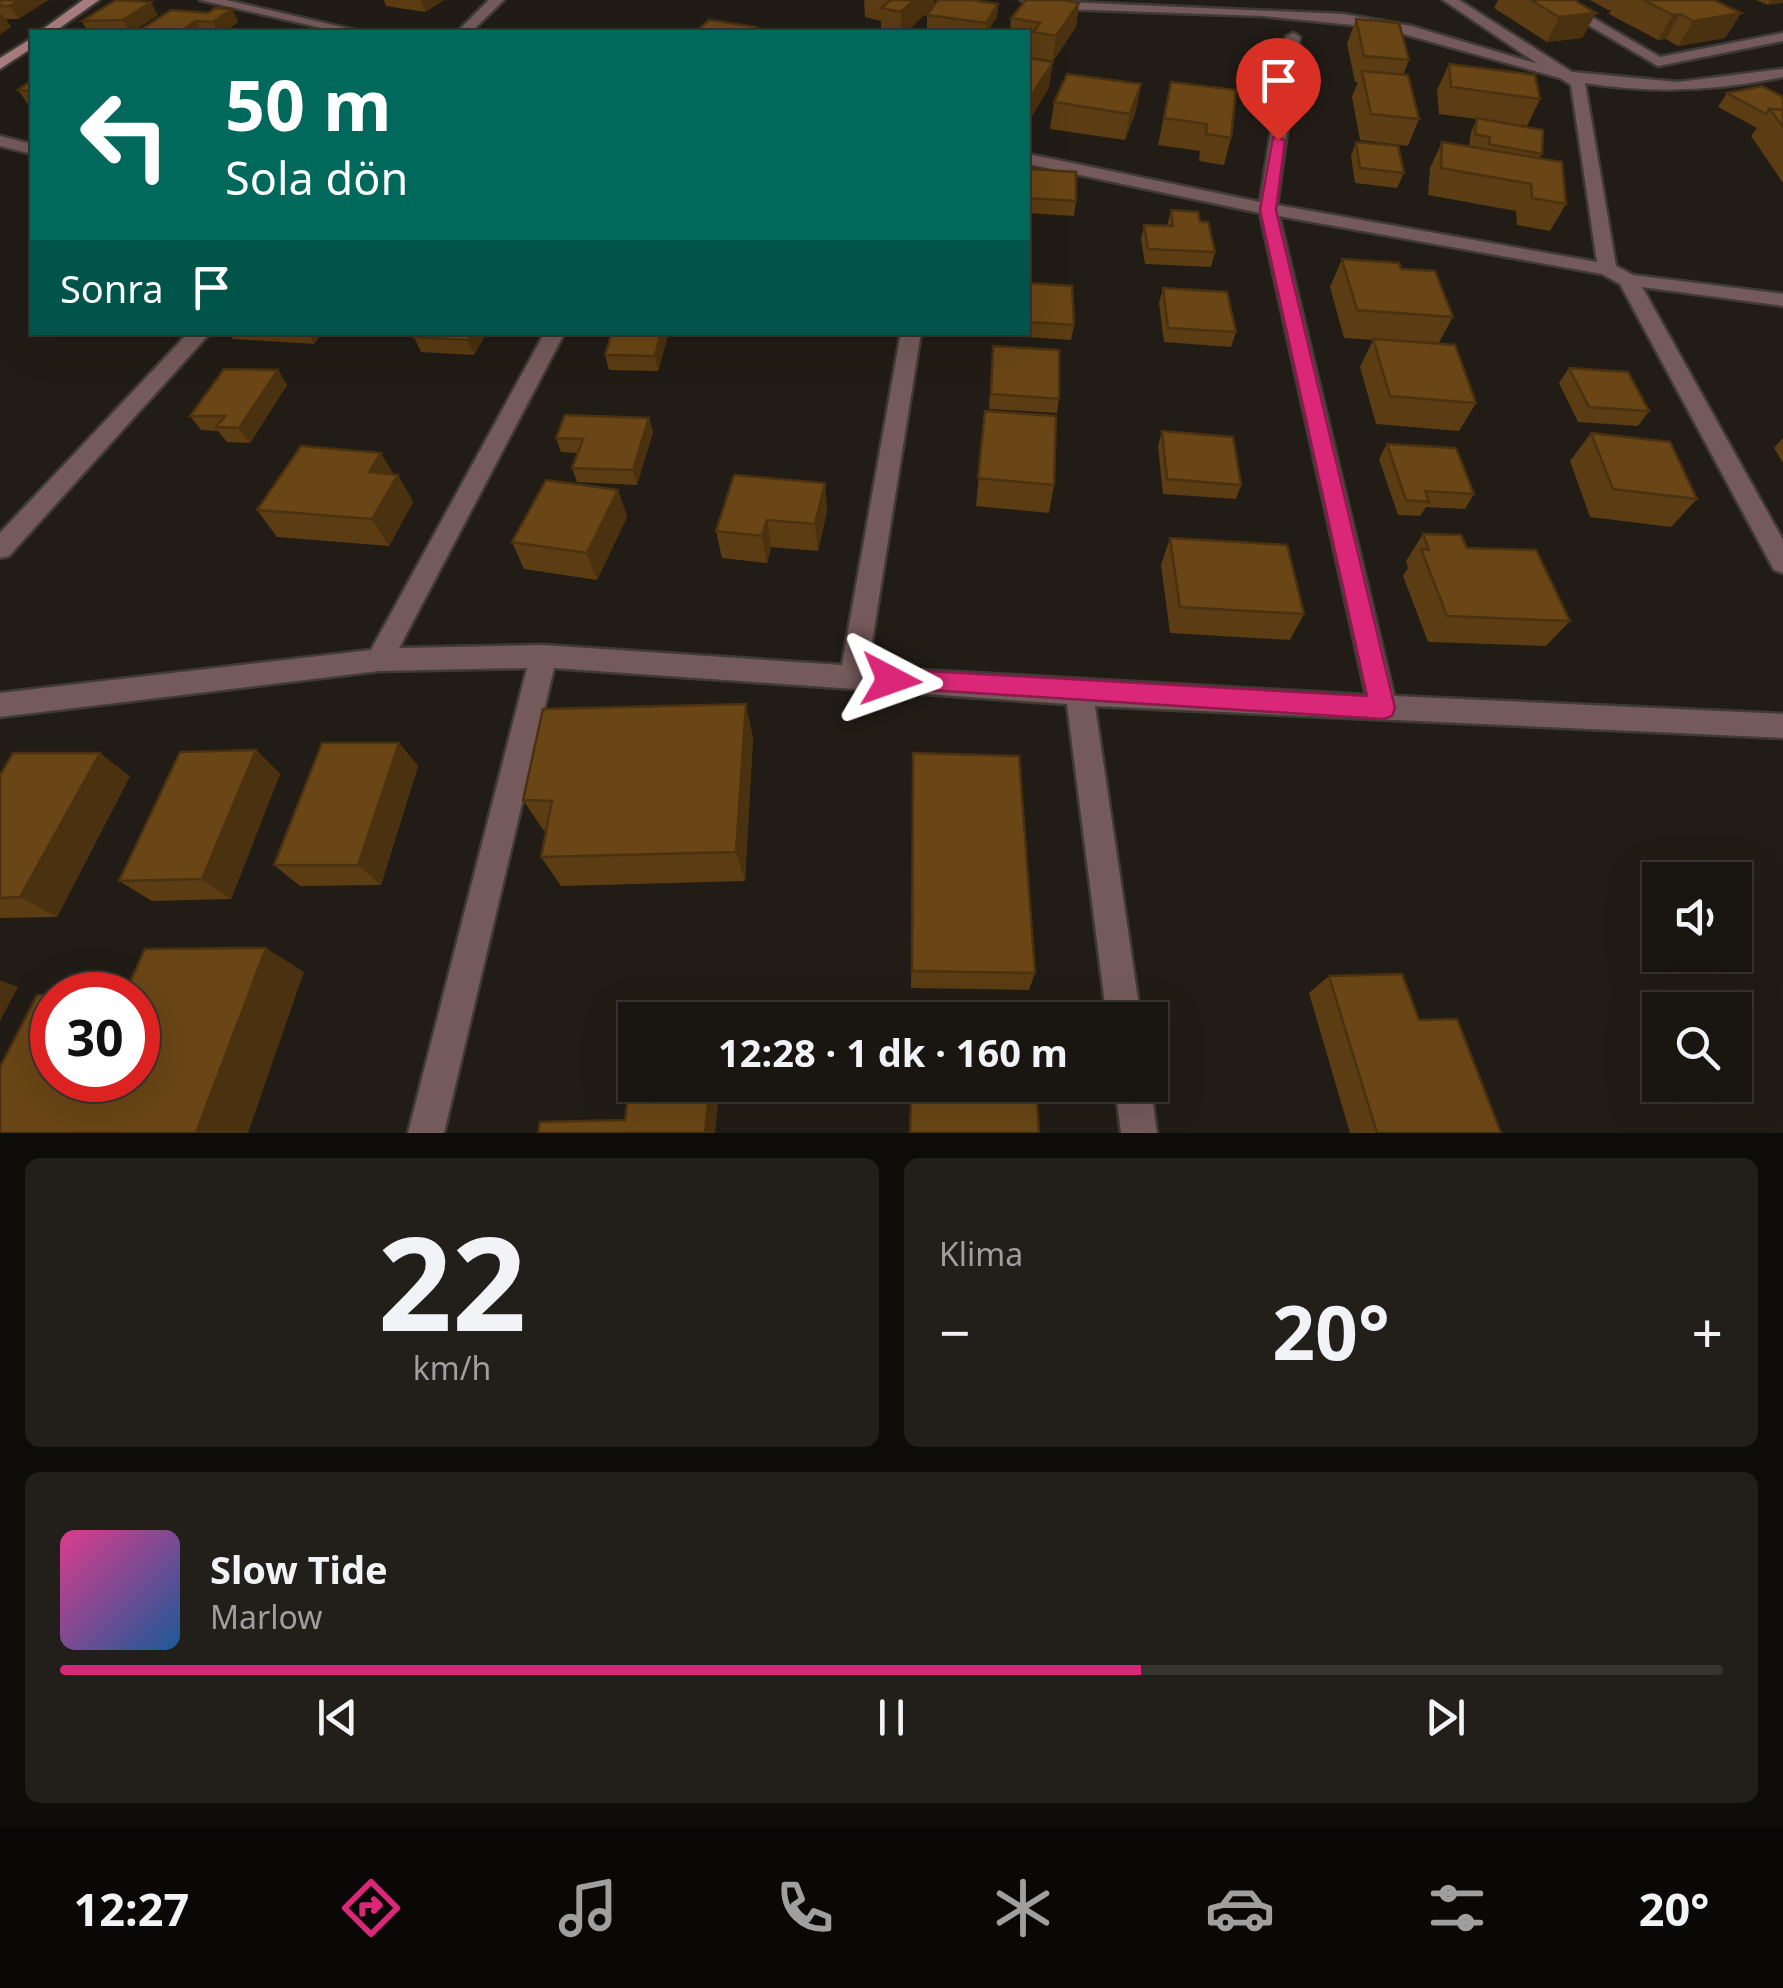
<!DOCTYPE html>
<html lang="tr">
<head>
<meta charset="utf-8">
<style>
	body { margin:0; font-family:"Noto Sans",sans-serif; background:#221e19; color:#f1f3f6; height:100vh; display:flex; flex-direction:column; font-size:38px; white-space:nowrap }
	* { box-sizing:border-box; margin:0 }
	p { font-size:32px; color:#9f9f9f }
	.icon { flex:none; width:55px; height:55px; fill:none; stroke:currentColor; stroke-width:2; stroke-linecap:round; stroke-linejoin:round }
	.map { position:relative; height:1133px; overflow:hidden }
	.details { display:flex; flex-direction:column; gap:25px; padding:25px; background:#0e0c09; flex:1 }
	.details>* { flex:none }
	.guide { position:absolute; left:30px; top:30px; width:1000px; height:305px; border-radius:0px; box-shadow:0 10px 40px #0002,0 0 0 2px #373430; background:#00695c; color:#fff; overflow:hidden }
	.tools { position:absolute; left:1642px; top:862px; display:grid; gap:20px }
	.tools a { display:grid; place-items:center; width:110px; height:110px; border-radius:0px; background:#191510; box-shadow:0 10px 40px #0002,0 0 0 2px #373430; font-size:50px }
	.speed { position:absolute; left:30px; top:972px; display:flex; gap:20px; font-size:50px; font-weight:700; text-align:center }
	.speed>* { display:grid; place-content:center; width:130px; height:130px; border-radius:50%; background:#191510; box-shadow:0 10px 40px #0002,0 0 0 2px #373430; line-height:1 }
	.speed .limit { border:15px solid #d22; background:#fff; color:#111 }
	.pin { position:absolute; display:grid; place-items:center; width:85px; height:85px; color:#fff; margin:-102px -42px; border-radius:50% 50% 50% 0; rotate:-45deg; box-shadow:0 0 10px #0007 }
	.pin .icon { rotate:45deg }
	.me { position:absolute; width:110px; margin:-55px; rotate:94deg; stroke-linejoin:round; filter:drop-shadow(0 0 8px #0008) }
	.turn { display:flex; align-items:center; gap:35px; height:210px; padding:0 30px; font-size:45px }
	.turn .icon { width:130px; height:130px; stroke-width:2.5 }
	.turn b { display:block; font-size:70px; line-height:85px }
	.then { display:flex; align-items:center; height:95px; padding:0 30px; background:#0003; gap:20px; font-size:38px }
	.big { font-size:75px; font-weight:700; line-height:1.1 }
	.details .card { flex:1; display:flex; flex-direction:column; justify-content:center; gap:15px; min-width:0; padding:0 35px; border-radius:15px; background:#221e19 }
	.details .dial { align-items:center; gap:0 }
	.dial b { font-size:130px; line-height:1 }
	.song { display:flex; align-items:center; gap:30px }
	.cover { width:120px; height:120px; border-radius:15px; background:linear-gradient(135deg,hsl(330 70% 55%),hsl(210 70% 35%)) }
	.played { height:10px; border-radius:5px; background:linear-gradient(90deg,#db2777 65%,#373430 65%) }
	.keys { display:flex; justify-content:space-around; direction:ltr }
	.heat { display:flex; justify-content:space-between; align-items:center; font-size:55px; direction:ltr }
	.details .tiles { flex:1; display:grid; gap:25px; grid-template-columns:1fr 1fr }
	.card:last-child { grid-column:span 2 }
	.trip { position:absolute; left:618px; top:1002px; width:550px; height:100px; border-radius:0px; background:#191510; box-shadow:0 10px 40px #0002,0 0 0 2px #373430; font-weight:700; line-height:100px; text-align:center }
	.tab-bar { display:flex; height:160px; justify-content:space-around; align-items:center; background:#0a0806; color:#9f9f9f }
	.tab-bar .icon { width:70px; height:70px }
	.tab-bar .on { color:#db2777 }
	.tab-bar b { font-size:45px; color:#f1f3f6 }
	.map>svg:first-child { display:block }
</style>
</head>
<body>
<div class="map">
<svg width="1783" height="1133" viewBox="0 0 1783 1133">
	<rect width="100%" height="100%" fill="#211c16"/>
	<g fill="none" stroke-linecap="round" stroke-linejoin="round">
		<defs>
			<g id="street">
				<polygon points="200,0 226,0 363,32 339,32"/>
				<polygon points="489,0 504,0 471,32 457,32"/>
				<path d="M1021,0L1343,14L1411,26L1538,64L1443,0H1459L1572,72L1678,82L1783,69V77C1716,91 1653,94 1585,83L1616,266L1633,275L1783,294V306L1642,287L1783,540V573L1774,570L1620,284L1602,274L1279,216L1394,696L1783,714V738L1095,706L1141,1020H1107L1067,704L554,668L444,1133H408L527,668L379,671L0,717V693L371,650L545,332H565L399,648L543,645L842,665L901,332H921L868,667L1366,695L1260,213L1028,164V154L1260,202L1286,37L1293,33L1300,37L1277,205L1597,262L1571,85L1560,78L1382,28L1263,16L1063,9Z"/>
				<polygon points="1546,0 1562,0 1660,57 1783,33 1783,41 1658,66"/>
				<polygon points="0,136 32,144 32,154 0,146"/>
				<polygon points="189,332 211,332 9,556 0,558 0,533"/>
				<polygon points="1150,1083 1157,1133 1121,1133 1115,1085"/>
			</g>
			<g id="secondary">
				<polygon points="83,0 99,0 54,32 39,32"/>
				<polygon points="32,38 32,48 0,69 0,58"/>
			</g>
		</defs>
		<use href="#street" stroke="#3f3a34" stroke-width="5"/>
		<use href="#secondary" stroke="#3f3a34" stroke-width="5"/>
		<use href="#street" fill="#755a5b" fill-rule="evenodd"/>
		<use href="#secondary" fill="#a87d7f" fill-rule="evenodd"/>
	</g>
	<g fill="#5b3c13">
		<polygon points="0,0 48,0 18,19 6,19 11,27 0,34"/>
		<polygon points="384,0 444,0 425,12 386,6"/>
		<polygon points="864,0 934,0 933,6 998,4 997,17 987,32 961,32 927,28 927,15 932,8 906,32 881,32 881,21 865,17"/>
		<polygon points="1498,0 1574,0 1596,13 1582,38 1547,42 1494,8"/>
		<polygon points="1590,0 1714,0 1741,13 1725,38 1678,46 1666,39 1658,40 1609,14 1611,10 1608,10"/>
		<polygon points="1756,0 1783,0 1768,5"/>
		<polygon points="1079,3 1076,27 1053,61 1030,57 1031,47 1028,46 1028,32 1010,32 1011,18"/>
		<polygon points="232,9 238,22 224,32 137,32 208,13"/>
		<polygon points="158,15 132,32 88,32 82,21"/>
		<polygon points="1356,19 1409,60 1403,75 1419,119 1408,146 1360,140 1352,97 1358,82 1355,82 1347,44"/>
		<polygon points="1449,64 1540,99 1527,126 1496,121 1542,154 1539,158 1566,204 1550,231 1517,225 1516,211 1428,195 1430,168 1442,142 1469,146 1471,132 1477,119 1439,114 1437,90"/>
		<polygon points="32,80 32,110 18,90"/>
		<polygon points="1171,82 1231,138 1224,165 1199,161 1200,151 1158,145"/>
		<polygon points="1727,93 1783,97 1783,183 1751,136 1757,128 1718,107"/>
		<polygon points="1054,102 1136,111 1125,140 1050,129"/>
		<polygon points="1356,142 1404,173 1397,188 1355,183 1351,156"/>
		<polygon points="1028,169 1076,201 1074,216 1028,213"/>
		<polygon points="1171,210 1215,252 1211,267 1145,264 1141,239 1144,225 1167,226"/>
		<polygon points="1342,259 1401,269 1453,317 1438,344 1476,403 1459,431 1376,424 1360,367 1373,340 1344,338 1330,287"/>
		<polygon points="1028,283 1074,325 1071,340 1000,335 1000,332 1028,332"/>
		<polygon points="1163,288 1236,332 1231,347 1164,342 1159,303"/>
		<polygon points="229,332 323,332 314,344 233,339"/>
		<polygon points="417,332 487,332 474,355 421,352 414,337"/>
		<polygon points="668,336 658,371 609,370 605,355"/>
		<polygon points="992,360 1059,399 1057,413 989,409"/>
		<polygon points="1569,368 1649,411 1638,426 1578,422 1559,383"/>
		<polygon points="278,370 287,385 250,443 227,442 218,431 201,430 190,416"/>
		<polygon points="985,411 1054,485 1049,513 976,506"/>
		<polygon points="649,418 653,432 637,485 577,482 572,468 577,453 561,452 556,438"/>
		<polygon points="1162,431 1241,485 1236,499 1163,494 1158,446"/>
		<polygon points="1591,433 1697,499 1671,527 1590,517 1570,461"/>
		<polygon points="1783,438 1783,463 1774,448"/>
		<polygon points="1387,444 1474,494 1465,509 1426,507 1420,516 1398,515 1379,459"/>
		<polygon points="393,474 398,475 413,502 389,546 277,537 257,510"/>
		<polygon points="825,483 827,511 818,551 771,547 767,563 722,558 716,531"/>
		<polygon points="618,490 627,517 597,580 524,569 512,542"/>
		<polygon points="1423,534 1570,621 1546,646 1428,642 1403,576 1408,568 1406,561"/>
		<polygon points="1170,538 1304,614 1290,640 1170,633 1161,565"/>
		<polygon points="753,737 745,881 561,886 541,857 546,831 544,831 523,800"/>
		<polygon points="399,743 418,766 381,885 300,886 274,865"/>
		<polygon points="256,750 280,774 231,899 152,901 119,881"/>
		<polygon points="913,753 1035,973 1029,990 911,988"/>
		<polygon points="0,775 130,776 57,917 0,918"/>
		<polygon points="1329,976 1419,1020 1501,1133 1350,1133 1309,993"/>
	</g>
	<g fill="#4a310f">
		<polygon points="19,0 48,0 18,19 10,6"/>
		<polygon points="421,0 444,0 425,12"/>
		<polygon points="914,0 934,0 933,7 906,32 901,32 901,12"/>
		<polygon points="1771,0 1783,0 1783,3 1768,5"/>
		<polygon points="151,2 158,15 130,32 123,20"/>
		<polygon points="1079,3 1076,27 1053,61 1056,36"/>
		<polygon points="998,4 997,17 987,32 986,32 986,23"/>
		<polygon points="232,9 238,22 224,32 218,32 213,22"/>
		<polygon points="1596,13 1582,38 1547,42 1559,17"/>
		<polygon points="1741,13 1725,38 1678,46 1693,21"/>
		<polygon points="2,14 11,27 0,34 0,15"/>
		<polygon points="1680,14 1666,39 1658,40 1673,15"/>
		<polygon points="196,21 202,32 179,32"/>
		<polygon points="1053,62 1049,88 1028,123 1029,99"/>
		<polygon points="1141,84 1136,111 1125,140 1130,114"/>
		<polygon points="308,332 323,332 314,344"/>
		<polygon points="473,332 487,332 474,355 468,340"/>
		<polygon points="661,332 667,332 668,336 658,371 655,356"/>
		<polygon points="278,370 287,385 250,443 239,428"/>
		<polygon points="649,418 653,432 637,485 633,470"/>
		<polygon points="381,453 396,478 398,475 413,502 389,546 372,519 369,472"/>
		<polygon points="825,483 827,511 818,551 815,524"/>
		<polygon points="618,490 627,517 597,580 587,553"/>
		<polygon points="767,520 771,547 767,563 762,536"/>
		<polygon points="746,704 753,737 745,881 736,852"/>
		<polygon points="399,743 418,766 381,885 358,865"/>
		<polygon points="256,750 280,774 231,899 202,879"/>
		<polygon points="100,753 130,776 57,917 20,897"/>
		<polygon points="266,948 304,972 248,1133 196,1133"/>
		<polygon points="0,980 18,987 0,1021"/>
		<polygon points="710,1085 720,1085 715,1133 705,1133"/>
	</g>
	<g fill="#6a4616" stroke="#4a310f" stroke-width="2.5">
		<polygon points="0,0 19,0 10,6 0,6"/>
		<polygon points="116,0 151,2 123,20 82,21"/>
		<polygon points="891,0 914,0 901,12 881,8"/>
		<polygon points="938,0 971,0 998,4 986,23 927,15"/>
		<polygon points="1026,0 1063,0 1079,3 1056,36 1033,32 1040,23 1011,18"/>
		<polygon points="1531,0 1574,0 1596,13 1559,17"/>
		<polygon points="1643,0 1714,0 1741,13 1693,21 1680,14 1673,15"/>
		<polygon points="215,8 232,9 213,22 196,21 179,32 137,32 171,10 208,13"/>
		<polygon points="1356,19 1399,23 1409,60 1364,56"/>
		<polygon points="709,20 756,27 751,32 695,32"/>
		<polygon points="1028,58 1053,62 1029,99 1028,98"/>
		<polygon points="1449,64 1535,75 1540,99 1451,87"/>
		<polygon points="1362,71 1408,75 1419,119 1371,114"/>
		<polygon points="1067,74 1141,84 1130,114 1054,102"/>
		<polygon points="32,80 32,91 18,90"/>
		<polygon points="1171,82 1236,90 1231,138 1206,134 1207,124 1164,118"/>
		<polygon points="1762,86 1783,97 1783,110 1770,109 1766,114 1727,93"/>
		<polygon points="1770,109 1783,110 1783,127"/>
		<polygon points="1477,118 1543,130 1542,154 1489,144 1490,137 1475,134"/>
		<polygon points="1356,142 1398,146 1404,173 1360,168"/>
		<polygon points="1442,142 1562,162 1566,204 1532,198 1531,184 1441,168"/>
		<polygon points="1028,169 1076,172 1076,201 1028,198"/>
		<polygon points="1171,210 1198,212 1200,222 1208,222 1215,252 1148,249 1144,225 1173,226"/>
		<polygon points="1342,259 1399,263 1401,269 1435,271 1453,317 1357,310"/>
		<polygon points="1028,283 1072,286 1074,325 1028,322"/>
		<polygon points="1163,288 1227,292 1236,332 1168,328"/>
		<polygon points="417,332 473,332 468,340 414,337"/>
		<polygon points="612,332 661,332 655,356 605,355"/>
		<polygon points="1373,339 1455,345 1476,403 1390,396"/>
		<polygon points="993,346 1059,350 1059,399 991,394"/>
		<polygon points="1569,368 1628,372 1649,411 1589,407"/>
		<polygon points="224,369 278,370 239,428 216,427 225,416 190,416"/>
		<polygon points="985,411 1056,416 1054,485 978,478"/>
		<polygon points="565,415 649,418 633,470 572,468 583,439 556,438"/>
		<polygon points="1162,431 1233,437 1241,485 1167,479"/>
		<polygon points="1591,433 1670,442 1697,499 1613,489"/>
		<polygon points="1387,444 1456,448 1474,494 1425,491 1429,502 1406,500"/>
		<polygon points="301,446 381,453 369,472 398,475 372,519 257,510"/>
		<polygon points="734,475 825,483 815,524 767,520 762,536 716,531"/>
		<polygon points="546,480 618,490 587,553 512,542"/>
		<polygon points="1423,534 1461,535 1467,548 1536,550 1570,621 1447,616 1421,549 1429,550"/>
		<polygon points="1170,538 1287,545 1304,614 1180,607"/>
		<polygon points="746,704 736,852 541,857 552,801 523,800 543,709"/>
		<polygon points="322,743 399,743 358,865 274,865"/>
		<polygon points="256,750 202,879 119,881 180,752"/>
		<polygon points="13,753 100,753 20,897 0,898 0,775"/>
		<polygon points="913,753 1019,756 1035,973 912,971"/>
		<polygon points="266,948 196,1133 0,1133 0,1067 37,995 52,995 52,1080 138,1080 138,995 124,995 145,949"/>
		<polygon points="1402,974 1419,1020 1457,1019 1501,1133 1377,1133 1329,976"/>
		<polygon points="634,1051 635,1085 710,1085 705,1133 538,1133 540,1122 625,1120"/>
		<polygon points="911,1096 1037,1100 1039,1133 910,1133"/>
	</g>
	<polygon fill="#db2777" stroke="#8e194d" stroke-width="2.5" points="1273,137 1285,140 1276,210 1395,708 1392,716 1383,719 882,687 878,680 882,672 891,669 1367,696 1260,210"/>
</svg>
<div class="tools">
<a><svg class="icon" aria-label="sound" viewBox="0 0 24 24"><path d="M4 9h4l5-4v14l-5-4H4zM17 9q2 3 0 6"/></svg></a>
<a><svg class="icon" aria-label="search" viewBox="0 0 24 24"><circle cx="10" cy="10" r="6"/><path d="M15 15l6 6"/></svg></a>
</div>
<div class="speed"><div class="limit">30</div></div>
<div class="pin" style="left:1278px;top:140px;background:#d93025"><svg class="icon" aria-label="arrive" viewBox="0 0 24 24"><path d="M6 21V4h12l-3 4 3 4H6"/></svg></div>
<svg class="me" style="left:891px;top:680px" viewBox="-20 -20 40 40"><path d="M0-17L14 15 0 8-14 15z" fill="#db2777" stroke="#fff" stroke-width="4"/></svg>
<div class="trip">12:28 · 1 dk · 160 m</div>
<div class="guide">
<div class="turn"><svg class="icon" aria-label="left" viewBox="0 0 24 24"><path d="M17 20v-9H6M10 6l-5 5 5 5"/></svg><div><b>50 m</b>Sola dön</div></div>
<div class="then">Sonra<svg class="icon" aria-label="arrive" viewBox="0 0 24 24"><path d="M6 21V4h12l-3 4 3 4H6"/></svg></div>
</div>
</div>
<section class="details">
<div class="tiles">
<div class="card dial"><b>22</b><p>km/h</p></div>
<div class="card"><p>Klima</p>
<div class="heat"><a>−</a><b class="big">20°</b><a>+</a></div>
</div>
<div class="card">
<div class="song"><i class="cover"></i><div><b>Slow Tide</b><p>Marlow</p></div></div>
<div class="played"></div>
<div class="keys"><svg class="icon" aria-label="previous" viewBox="0 0 24 24"><path d="M18 5L8 12l10 7zM5 5v14"/></svg><svg class="icon" aria-label="pause" viewBox="0 0 24 24"><path d="M8 5v14M16 5v14"/></svg><svg class="icon" aria-label="next" viewBox="0 0 24 24"><path d="M6 5l10 7-10 7zM19 5v14"/></svg></div>
</div>
</div>
</section>
<nav class="tab-bar">
<b>12:27</b>
<svg class="icon on" aria-label="directions" viewBox="0 0 24 24"><path d="M12 3l9 9-9 9-9-9zM9 14v-3h6M13 9l2 2-2 2"/></svg>
<svg class="icon" aria-label="music" viewBox="0 0 24 24"><path d="M9 18V5l10-2v13"/><circle cx="6" cy="18" r="3"/><circle cx="16" cy="16" r="3"/></svg>
<svg class="icon" aria-label="phone" viewBox="0 0 24 24"><path d="M5 4h4l2 5-3 2q2 4 5 5l2-3 5 2v4C11 20 4 13 5 4z"/></svg>
<svg class="icon" aria-label="climate" viewBox="0 0 24 24"><path d="M12 3v18M4 7l16 10M4 17L20 7"/></svg>
<svg class="icon" aria-label="car" viewBox="0 0 24 24"><path d="M5 17H2v-5l4-1 3-4h7l3 4 3 1v5h-3M9 17h6M6 11h13"/><circle cx="7" cy="17" r="2"/><circle cx="17" cy="17" r="2"/></svg>
<svg class="icon" aria-label="filters" viewBox="0 0 24 24"><path d="M4 7h16M4 17h16"/><circle cx="9" cy="7" r="2"/><circle cx="15" cy="17" r="2"/></svg>
<b>20°</b>
</nav>
</body>
</html>
